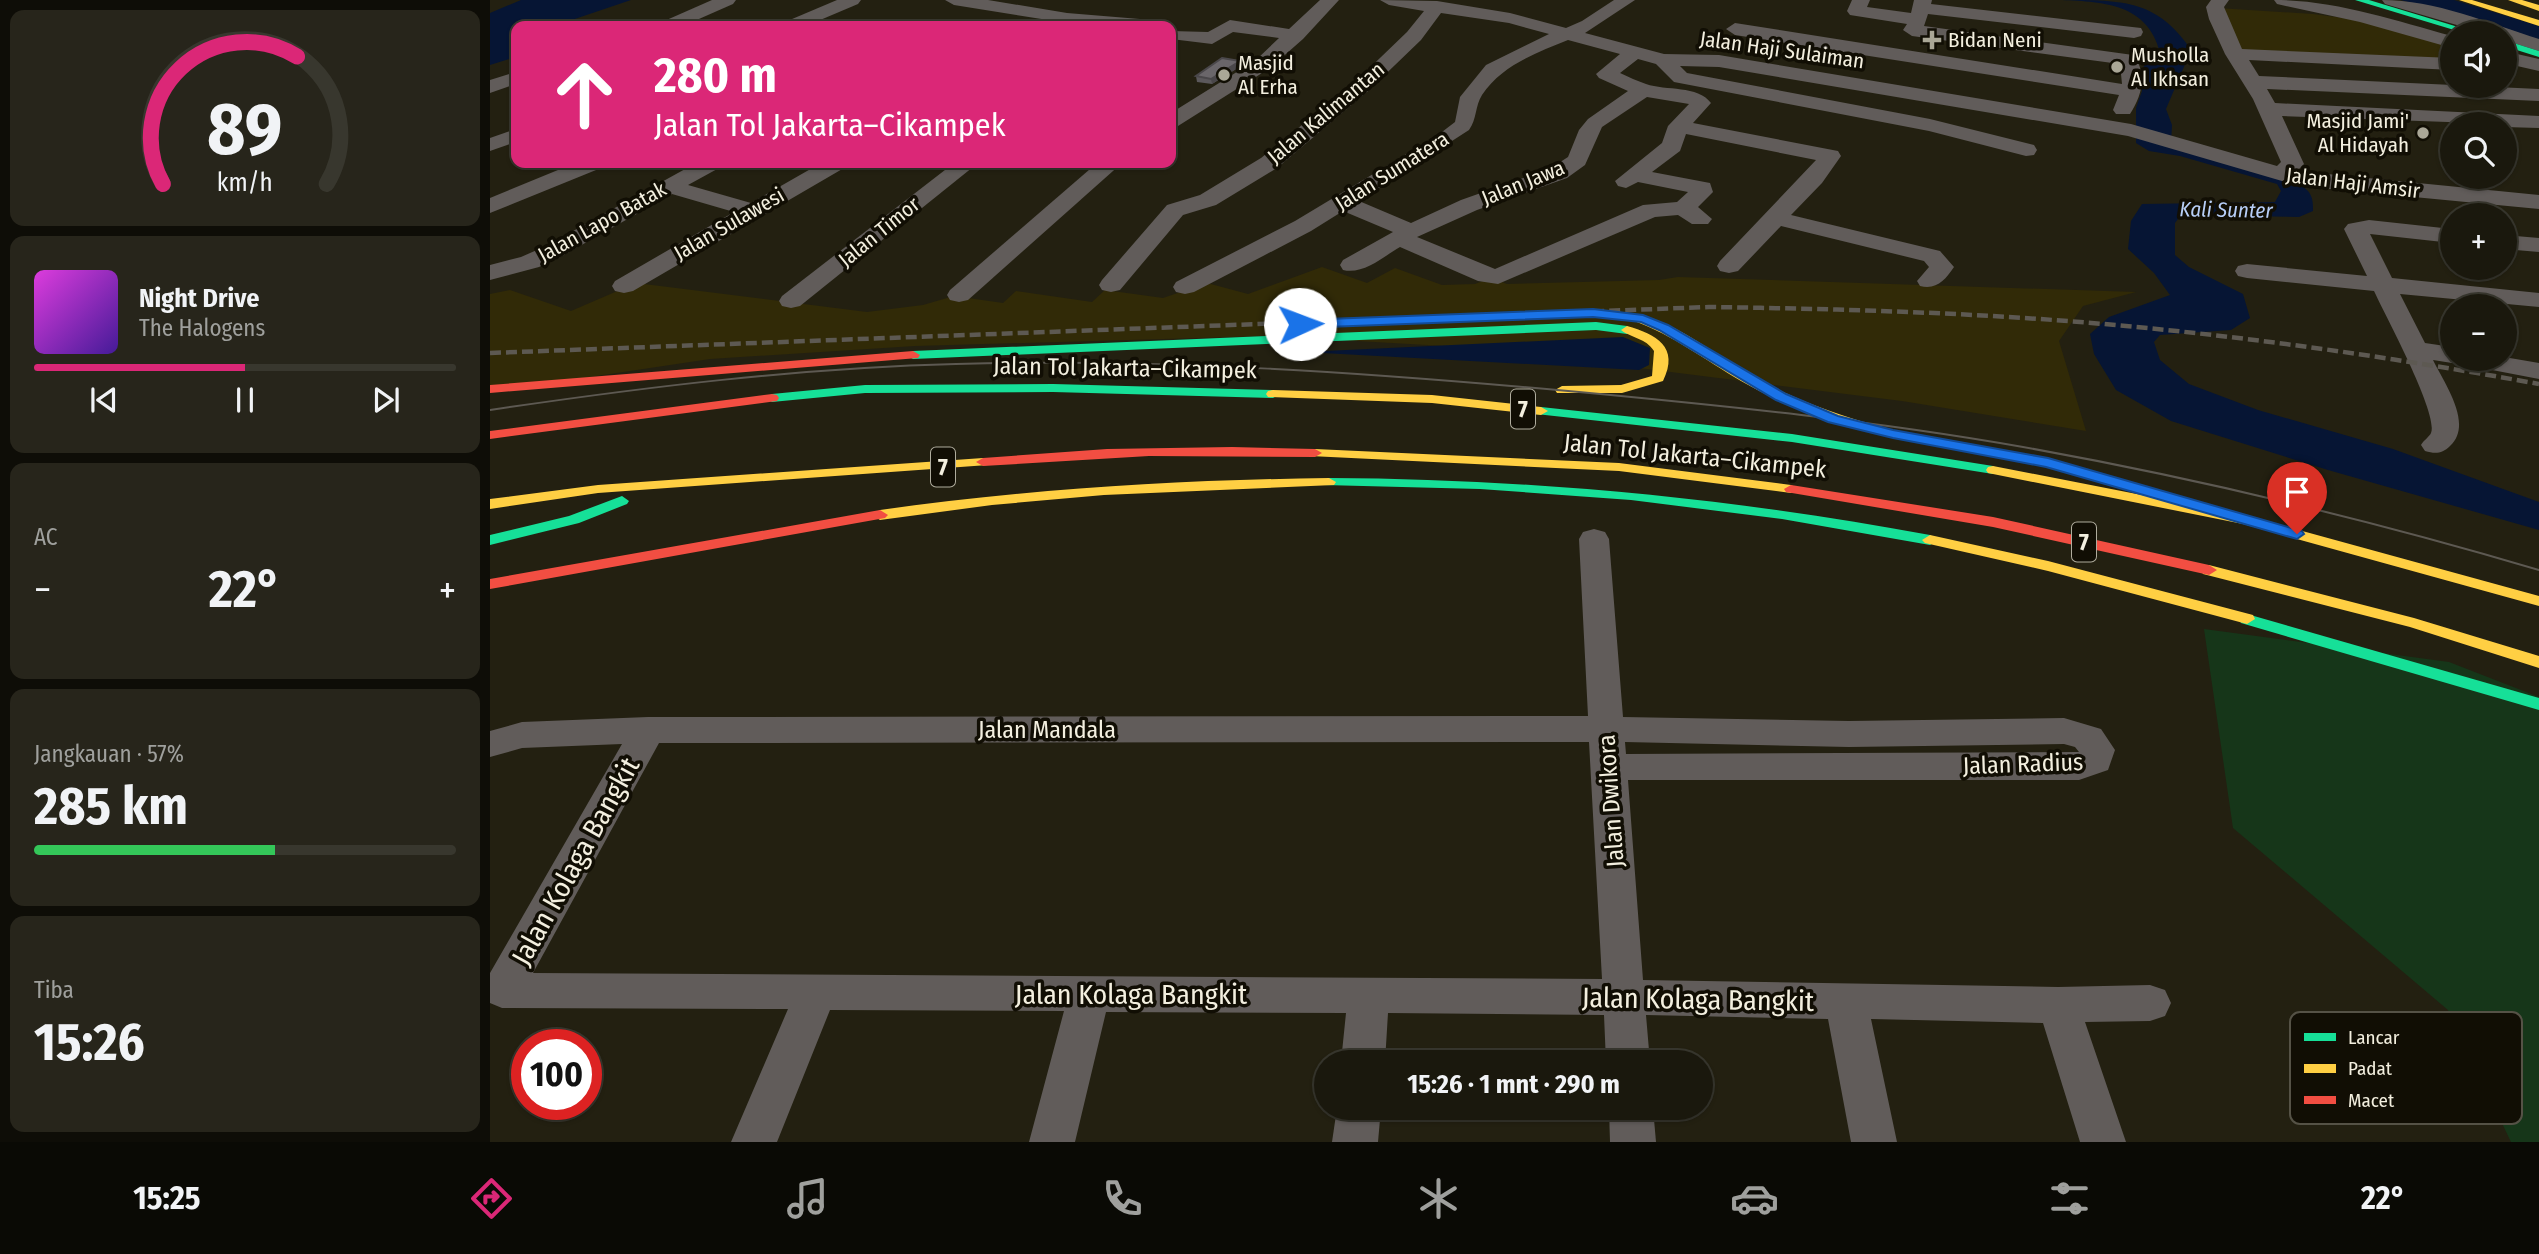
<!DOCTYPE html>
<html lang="id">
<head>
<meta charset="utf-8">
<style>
	body { margin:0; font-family:"Fira Sans Condensed",sans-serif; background:#27251b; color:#f1f3f6; height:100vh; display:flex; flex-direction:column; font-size:26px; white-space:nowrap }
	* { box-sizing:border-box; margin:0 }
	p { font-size:23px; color:#9fa09d }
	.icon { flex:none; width:38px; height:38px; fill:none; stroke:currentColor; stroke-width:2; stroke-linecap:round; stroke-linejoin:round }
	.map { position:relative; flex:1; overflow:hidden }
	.panel { display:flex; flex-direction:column; gap:10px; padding:10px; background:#0e0d07; width:490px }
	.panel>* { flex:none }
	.guide { position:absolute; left:21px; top:21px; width:665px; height:147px; border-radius:14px; box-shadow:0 2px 5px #0004,0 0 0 2px #38372e; background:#db2777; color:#fff; overflow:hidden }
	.controls { position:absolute; left:1950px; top:21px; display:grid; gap:14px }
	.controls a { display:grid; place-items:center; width:77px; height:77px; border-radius:50%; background:#1a180d; box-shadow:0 2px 5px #0004,0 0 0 2px #38372e; font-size:35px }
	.speed { position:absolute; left:21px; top:1029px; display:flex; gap:14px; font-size:35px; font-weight:700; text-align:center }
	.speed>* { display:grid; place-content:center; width:91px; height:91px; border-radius:50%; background:#1a180d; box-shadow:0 2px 5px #0004,0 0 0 2px #38372e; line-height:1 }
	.speed .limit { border:10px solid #d22; background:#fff; color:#111 }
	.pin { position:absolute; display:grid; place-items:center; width:60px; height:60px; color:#fff; margin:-72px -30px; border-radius:50% 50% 50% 0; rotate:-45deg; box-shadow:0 0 7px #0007 }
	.pin .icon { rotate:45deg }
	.me { position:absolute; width:77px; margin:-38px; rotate:88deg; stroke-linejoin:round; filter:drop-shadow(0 0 5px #0008) }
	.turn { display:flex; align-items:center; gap:24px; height:147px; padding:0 28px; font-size:32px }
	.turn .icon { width:91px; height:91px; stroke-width:2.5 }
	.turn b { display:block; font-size:49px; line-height:60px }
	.big { font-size:52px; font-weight:700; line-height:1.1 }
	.panel .card { flex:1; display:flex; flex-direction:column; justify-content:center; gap:10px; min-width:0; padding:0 24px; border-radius:14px; background:#27251b }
	.panel .dial { align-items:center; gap:0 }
	.dial svg { height:182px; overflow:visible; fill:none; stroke:#38372e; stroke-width:7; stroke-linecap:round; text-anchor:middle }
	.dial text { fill:#f1f3f6; stroke:none }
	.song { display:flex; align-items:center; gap:21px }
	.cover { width:84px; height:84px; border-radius:10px; background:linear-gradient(135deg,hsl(300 70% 55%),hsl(260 70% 35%)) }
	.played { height:7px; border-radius:4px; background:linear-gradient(90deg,#db2777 50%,#38372e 50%) }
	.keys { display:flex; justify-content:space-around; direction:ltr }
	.heat { display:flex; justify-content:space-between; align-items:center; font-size:38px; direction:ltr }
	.charge { height:10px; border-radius:5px; background:linear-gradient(90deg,#34c759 57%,#38372e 0) }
	.trip { position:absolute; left:824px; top:1050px; width:399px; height:70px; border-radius:35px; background:#1a180d; box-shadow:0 2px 5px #0004,0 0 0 2px #38372e; font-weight:700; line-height:70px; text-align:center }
	.tabs { display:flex; height:112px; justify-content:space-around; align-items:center; background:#0a0a05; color:#9fa09d }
	.tabs .icon { width:49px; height:49px }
	.tabs .active { color:#db2777 }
	.tabs b { font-size:32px; color:#f1f3f6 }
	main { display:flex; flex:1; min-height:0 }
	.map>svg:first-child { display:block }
</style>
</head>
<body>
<main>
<section class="panel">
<div class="card dial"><svg viewBox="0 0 100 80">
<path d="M14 69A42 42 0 1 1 86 69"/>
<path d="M14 69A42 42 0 0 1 73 13" stroke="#db2777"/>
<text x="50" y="56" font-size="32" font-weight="700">89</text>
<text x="50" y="72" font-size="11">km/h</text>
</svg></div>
<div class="card">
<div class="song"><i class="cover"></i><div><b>Night Drive</b><p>The Halogens</p></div></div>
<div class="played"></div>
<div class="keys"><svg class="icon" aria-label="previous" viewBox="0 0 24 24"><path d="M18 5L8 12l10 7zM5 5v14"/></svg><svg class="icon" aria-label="pause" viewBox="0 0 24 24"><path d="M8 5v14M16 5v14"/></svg><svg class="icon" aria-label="next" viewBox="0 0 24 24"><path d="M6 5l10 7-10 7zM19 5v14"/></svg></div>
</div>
<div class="card"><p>AC</p>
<div class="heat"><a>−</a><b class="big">22°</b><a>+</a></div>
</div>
<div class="card"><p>Jangkauan · 57%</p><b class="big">285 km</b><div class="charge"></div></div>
<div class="card"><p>Tiba</p><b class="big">15:26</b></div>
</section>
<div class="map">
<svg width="2049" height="1142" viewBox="0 0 2049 1142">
	<rect width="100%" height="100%" fill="#232011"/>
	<g fill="#312a07">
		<polygon points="1727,8 1823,14 1875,21 1962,47 1962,63 1746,54"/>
		<polygon points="832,267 877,283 905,268 952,285 985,284 1001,278 1017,284 1169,280 1188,277 1646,292 1593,306 1569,341 1596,431 1412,401 990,348 778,336 425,346 220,359 0,392 0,294 20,290 81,311 146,283 377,312 433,305 464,296 513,303 526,291 602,302 615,290 673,298 717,283 758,294"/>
	</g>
	<polygon fill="#163619" points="1714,629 1959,662 2049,697 2049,1142 2021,1142 1958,1010 1743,828"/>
	<g fill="#061534">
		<polygon points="31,0 141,0 64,26 26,26 26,57 0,65 0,13"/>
		<path d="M1572,0C1635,0 1669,0 1704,54L1696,62L1676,109L1682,125L1681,143C1706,150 1802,175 1817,190C1823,196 1823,203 1823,211L1809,217L1691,215L1685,223V255L1699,267L1753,294L1760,318L1741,330L1670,335L1664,342L1670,360L1699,384L1768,410L1903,449L2049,502V530L1838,470L1681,421L1626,390L1604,354L1600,334L1619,317L1680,295L1664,273L1638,249L1641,221L1652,204L1785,202L1791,191L1787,184L1690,156L1659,151L1646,143V108L1652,91L1650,75L1657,60L1670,52C1657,4 1615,2 1572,0Z"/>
		<polygon points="1911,0 1964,0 2049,26 2049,41"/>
		<polygon points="1133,337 1160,348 1159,365 1149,370 814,352"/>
	</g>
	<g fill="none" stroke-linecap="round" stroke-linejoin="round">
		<g fill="#615c5a" fill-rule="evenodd">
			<polygon points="222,0 246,0 243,4 193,26 169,26 172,22"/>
			<polygon points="347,0 371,0 368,4 316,26 292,26 295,22"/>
			<polygon points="455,0 498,0 577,13 662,20 671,26 577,23 464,5"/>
			<polygon points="830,0 849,0 813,39 780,68 688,126 681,128 681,113 766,60 789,38 743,32 722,44 681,39 681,31 718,32 740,20 799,29"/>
			<path d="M890,0L947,1L1020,13L1076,28L1092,21L1124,0H1145L1095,33L1174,54L1229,55L1641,124L1787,166L1791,162L1763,99L1735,54L1719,19L1716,7L1721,0H1739L1734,7L1752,49L1962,58V70L1759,60L1769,76L2049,89V101L1777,89L1785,103L2049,116V128L2014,127V124L1792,116L1814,164L1807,171L2049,195V209L1809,186L1638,136L1229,67L1190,66L1197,73L1440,119L1544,145L1547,150L1544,155L1536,156L1439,131L1184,82L1166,64L1148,59L1130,73C1139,77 1147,81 1156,84C1176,91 1208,85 1221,103L1203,123L1348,151L1351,156L1332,183L1301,215L1450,251L1464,267C1455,280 1447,290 1430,286L1427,281L1439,267L1434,261L1291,226L1248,271L1239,273L1230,271L1227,266L1230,261L1326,160L1196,134L1190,151L1162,172L1220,183L1223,192L1208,207L1222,219L1218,224H1202L1188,215L1165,217L1008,284L988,281L910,247C893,257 873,275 853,270L850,265L853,260L903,232L853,211L821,231L704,292L695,294L686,292L683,287L686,282L805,221L948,135L965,122L970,97L996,65L1059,34L1019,23L951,13L931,40L878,91L787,168L726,205L693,215L630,290L621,292L612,290L609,285L612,280L677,205L710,195L771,158L864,83L917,32L934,11L899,5ZM1078,40L1130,54L1106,74L1109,78L1138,91L1098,119L1089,130L1078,157L1061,168L971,200L921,223L869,201L979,130C987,119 985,106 992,95C1012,65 1046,53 1078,40ZM1157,97L1199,104L1178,126L1172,143L1125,181L1128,186L1136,188L1148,182L1198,192L1187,202L1153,205L1005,269L927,237L987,210L1077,178L1095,165L1112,127Z"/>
			<path d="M1362,0H1380L1377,7L1421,13L1424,0H1442L1441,4L1651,28L1653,32L1651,36L1644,38L1438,14L1434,26L1643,55C1658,73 1652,96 1640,114H1626L1623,110L1629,95L1245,35L1236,29L1245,23L1632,84L1630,64L1422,36L1413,30L1417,24L1360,15L1357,11Z"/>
			<path d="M1784,0C1845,0 1903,20 1962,36V48L1870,22L1787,4Z"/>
			<path d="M1892,0C1945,0 1999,23 2049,39V51L2014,40V33H1994L1895,4Z"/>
			<polygon points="2014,51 2049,59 2049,71 2014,63"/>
			<polygon points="26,72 26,84 0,93 0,80"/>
			<polygon points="26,129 26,142 0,151 0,138"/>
			<polygon points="85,163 114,163 111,168 0,213 0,198"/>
			<polygon points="206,163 232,163 229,168 198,185 261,203 331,163 357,163 354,168 143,291 134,293 125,291 122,286 125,281 244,212 182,194 72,256 49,267 0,280 0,265 31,257 56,246"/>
			<polygon points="464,163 488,163 310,306 301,308 292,306 289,301 292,296"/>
			<polygon points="607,163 632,163 478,300 469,302 460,300 457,295 460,290"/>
			<path d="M1879,220L1962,229V243L1880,234L1902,278L2049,293V307L1910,294L1935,343L1962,347V359H2014V357L2049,363V379L1976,365L1972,359L1962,363L1943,360C1954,383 1984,424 1960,446C1952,454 1945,454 1935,451L1931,445C1933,441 1940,436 1941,433C1949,414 1894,313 1884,291L1757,278L1748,276L1745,271L1748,266L1757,264L1877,276L1854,229L1858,224Z"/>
			<polygon points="2014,235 2049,238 2049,252 2014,249"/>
			<path d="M1104,529L1115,532L1119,539L1133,717L1359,721L1574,718L1611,729L1625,750L1618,770L1589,780H1138L1153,980L1568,987L1660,985L1675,990L1681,1003L1675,1016L1660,1021L1595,1022L1636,1142H1590L1553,1023L1381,1019L1407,1142H1361L1338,1019L1156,1015L1160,1062H1116L1114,1015L898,1013L895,1062H851L856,1013L616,1012L585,1142H539L574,1011L340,1010L287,1142H241L298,1009L12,1008L0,1003V973L132,744L32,748L0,757V731L32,722L158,717L1098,716L1089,539L1093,532ZM1099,742L1112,979L43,973L169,743ZM1135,742L1359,747L1574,744L1585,747L1589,752L1136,754Z"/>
			<polygon points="847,1108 891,1108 888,1142 842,1142"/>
			<polygon points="1119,1108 1163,1108 1166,1142 1120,1142"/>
		</g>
		<g fill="#16e098" fill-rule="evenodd">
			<polygon points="1865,0 1879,0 1988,33 1974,33"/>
			<polygon points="2014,40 2049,51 2049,57 2014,46"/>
			<polygon points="1106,322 1137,326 1143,330 1137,334 1106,330 423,359 416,355 423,351"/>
			<polygon points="563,384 783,390 790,394 783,398 563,392 375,393 282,402 275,398 282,394 375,385"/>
			<polygon points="1051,407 1302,434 1503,466 1510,470 1503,474 1302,442 1046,414 1044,411 1046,408"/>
			<path d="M839,478C1042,479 1241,498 1440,535L1448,540L1440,545L1292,519L1141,500L990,489L834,485L832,482Z"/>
			<polygon points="132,496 139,501 137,504 89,523 0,545 0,535 79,516"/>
			<polygon points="1757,614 2049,698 2049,710 1751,623 1749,619 1751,615"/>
		</g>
		<g fill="#ffcf43" fill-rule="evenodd">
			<polygon points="1969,0 1982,0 2049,20 2049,26"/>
			<polygon points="2018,0 2032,0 2049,5 2049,11"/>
			<path d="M1148,314C1190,325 1224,354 1261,375C1302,399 1346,414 1391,427L1393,430L1386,434C1339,423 1293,405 1251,381C1215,360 1183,335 1144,321V315Z"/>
			<path d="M1137,326C1166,334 1190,347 1173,381L1132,393H1067L1065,390L1072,386L1131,385L1162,376L1164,351C1156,338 1141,338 1131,330Z"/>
			<polygon points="783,390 942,395 1051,407 1058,411 1051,415 942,403 778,397 776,394 778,391"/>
			<polygon points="825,449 1129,463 1301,485 1308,489 1301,493 1129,471 820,456 818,453"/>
			<polygon points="493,458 500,462 498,465 108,493 0,509 0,499 108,485"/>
			<polygon points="1503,466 1754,515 2049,596 2049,606 1753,524 1498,473 1496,470 1498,467"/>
			<path d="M839,478L846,482L844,485L614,495L502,505L390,520L382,515L390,510C539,489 688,480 839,478Z"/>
			<polygon points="1440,535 1558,561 1763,615 1765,619 1757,624 1558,571 1435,543 1432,540"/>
			<polygon points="1719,565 1924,618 2049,656 2049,668 1920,627 1713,574 1711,570 1713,566"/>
		</g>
		<g fill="#f24e42" fill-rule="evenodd">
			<polygon points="423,351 430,355 428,358 0,393 0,385"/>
			<polygon points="282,394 287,395 289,398 287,401 0,439 0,431"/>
			<polygon points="742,447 825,449 832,453 825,457 659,456 493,466 486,462 493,458 617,449"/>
			<polygon points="1301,485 1503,517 1719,565 1727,570 1719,575 1503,527 1296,492 1294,489"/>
			<polygon points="390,510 398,515 395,518 0,589 0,579"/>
		</g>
		<path stroke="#5d5952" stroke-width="2" d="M0,410C155,387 309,368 466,364C674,358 882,373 1089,392C1237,406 1386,421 1533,447C1706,478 1880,520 2049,570"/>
		<path stroke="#5d5952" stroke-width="4.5" stroke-dasharray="11 5" stroke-linecap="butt" d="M0,353L1219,307C1358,309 1497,313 1636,326C1775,339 1912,359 2049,384"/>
	</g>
	<polygon fill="#5b585b" points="750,61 751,66 722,84 707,82 706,76"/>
	<polygon fill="#4a474a" points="750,61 751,66 722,84 721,79"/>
	<polygon fill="#6a666a" stroke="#4a474a" stroke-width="2" points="732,58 750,61 721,79 706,76"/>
	<polygon fill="#1a73e8" stroke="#114b97" stroke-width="2" points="1103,309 1153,315 1178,325 1296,394 1348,416 1403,430 1558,458 1812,531 1814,534 1807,539 1556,467 1403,438 1338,422 1286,400 1169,330 1151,322 1103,317 810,328 803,324 810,320"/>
	<g fill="#aaa797" stroke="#110e04" stroke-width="2.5">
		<path d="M1438.5 29.5h7v7h7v7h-7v7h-7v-7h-7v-7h7z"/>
		<circle cx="1627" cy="67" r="7"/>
		<circle cx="734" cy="75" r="7"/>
		<circle cx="1933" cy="133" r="7"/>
	</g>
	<g text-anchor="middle" stroke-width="7" stroke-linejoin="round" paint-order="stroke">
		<g font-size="21" fill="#f3efdf" stroke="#110e04" text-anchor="start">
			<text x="1458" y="47">Bidan Neni</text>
			<text x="1641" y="62">Musholla<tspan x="1641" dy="24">Al Ikhsan</tspan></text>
			<text x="748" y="70">Masjid<tspan x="748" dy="24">Al Erha</tspan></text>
			<text x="1919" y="128" text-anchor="end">Masjid Jami'<tspan x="1919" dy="24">Al Hidayah</tspan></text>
		</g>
		<g font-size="21" fill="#f3efdf" stroke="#110e04">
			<text transform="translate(1292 50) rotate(8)" y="7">Jalan Haji Sulaiman</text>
			<text transform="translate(836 113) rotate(-40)" y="7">Jalan Kalimantan</text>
			<text transform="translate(902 171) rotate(-32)" y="7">Jalan Sumatera</text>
			<text transform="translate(1033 183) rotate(-22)" y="7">Jalan Jawa</text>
			<text transform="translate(1863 183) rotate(7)" y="7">Jalan Haji Amsir</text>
			<text transform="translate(112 222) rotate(-29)" y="7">Jalan Lapo Batak</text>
			<text transform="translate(239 224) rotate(-30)" y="7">Jalan Sulawesi</text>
			<text transform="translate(389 232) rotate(-39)" y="7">Jalan Timor</text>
		</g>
		<g font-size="21" font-style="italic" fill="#b7cef7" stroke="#110e04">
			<text transform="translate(1736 210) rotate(1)" y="7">Kali Sunter</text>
		</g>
		<g fill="#110e04" stroke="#afac9d" stroke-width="2">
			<rect x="1021" y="389.5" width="24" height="39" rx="5"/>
			<rect x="441" y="447.5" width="24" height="39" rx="5"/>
			<rect x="1582" y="522.5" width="24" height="39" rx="5"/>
		</g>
		<g font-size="23" font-weight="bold" fill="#f3efdf">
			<text x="1033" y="417">7</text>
			<text x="453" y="475">7</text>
			<text x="1594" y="550">7</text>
		</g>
		<g font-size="24" fill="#f3efdf" stroke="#110e04">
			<text transform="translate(635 368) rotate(1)" y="8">Jalan Tol Jakarta–Cikampek</text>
			<text transform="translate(1205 456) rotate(6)" y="8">Jalan Tol Jakarta–Cikampek</text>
			<text x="557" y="738">Jalan Mandala</text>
			<text transform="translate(1533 764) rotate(-2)" y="8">Jalan Radius</text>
			<text transform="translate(1121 801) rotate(-94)" y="8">Jalan Dwikora</text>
		</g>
		<g font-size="28" fill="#f3efdf" stroke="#110e04">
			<text transform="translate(85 861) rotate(-61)" y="10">Jalan Kolaga Bangkit</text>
			<text x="641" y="1004">Jalan Kolaga Bangkit</text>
			<text transform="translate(1208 999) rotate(1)" y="10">Jalan Kolaga Bangkit</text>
		</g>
	</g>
	<rect x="1800" y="1012" width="232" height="112" rx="10" fill="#110e04" stroke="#555246" stroke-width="2"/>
	<rect x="1814" y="1033" width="32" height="8" fill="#16e098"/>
	<rect x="1814" y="1064" width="32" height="9" fill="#ffcf43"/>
	<rect x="1814" y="1096" width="32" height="8" fill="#f24e42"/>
	<g font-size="19" fill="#f3efdf">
		<text x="1858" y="1044">Lancar</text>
		<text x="1858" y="1075">Padat</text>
		<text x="1858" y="1107">Macet</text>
	</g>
</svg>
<div class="controls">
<a><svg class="icon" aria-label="sound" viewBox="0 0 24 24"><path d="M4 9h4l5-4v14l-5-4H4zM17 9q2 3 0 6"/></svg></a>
<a><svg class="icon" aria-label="search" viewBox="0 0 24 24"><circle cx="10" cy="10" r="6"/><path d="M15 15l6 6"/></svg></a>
<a>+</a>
<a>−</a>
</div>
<div class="speed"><div class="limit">100</div></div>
<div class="pin" style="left:1807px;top:534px;background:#d93025"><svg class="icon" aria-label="arrive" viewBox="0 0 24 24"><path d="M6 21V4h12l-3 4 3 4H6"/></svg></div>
<svg class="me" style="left:810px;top:324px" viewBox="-20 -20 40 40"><circle r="19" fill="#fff"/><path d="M0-13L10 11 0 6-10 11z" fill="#1a73e8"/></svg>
<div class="trip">15:26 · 1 mnt · 290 m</div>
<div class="guide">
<div class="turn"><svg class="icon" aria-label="ahead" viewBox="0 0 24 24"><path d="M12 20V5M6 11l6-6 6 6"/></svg><div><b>280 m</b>Jalan Tol Jakarta–Cikampek</div></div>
</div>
</div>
</main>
<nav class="tabs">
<b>15:25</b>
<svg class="icon active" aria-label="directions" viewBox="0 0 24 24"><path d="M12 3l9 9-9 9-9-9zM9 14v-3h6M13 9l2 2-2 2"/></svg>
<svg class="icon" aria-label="music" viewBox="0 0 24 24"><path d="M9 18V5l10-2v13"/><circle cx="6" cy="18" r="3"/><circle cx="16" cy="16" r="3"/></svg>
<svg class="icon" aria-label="phone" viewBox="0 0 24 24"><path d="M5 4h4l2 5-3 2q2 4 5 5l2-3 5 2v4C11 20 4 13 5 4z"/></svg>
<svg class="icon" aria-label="climate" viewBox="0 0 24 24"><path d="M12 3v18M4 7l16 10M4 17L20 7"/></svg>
<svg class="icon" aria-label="car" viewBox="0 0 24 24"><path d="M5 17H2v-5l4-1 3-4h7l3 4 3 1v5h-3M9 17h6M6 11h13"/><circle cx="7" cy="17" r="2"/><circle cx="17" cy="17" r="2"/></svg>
<svg class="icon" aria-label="filters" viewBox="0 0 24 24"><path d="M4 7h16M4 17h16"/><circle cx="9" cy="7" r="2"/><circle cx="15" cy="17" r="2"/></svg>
<b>22°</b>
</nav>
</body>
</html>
